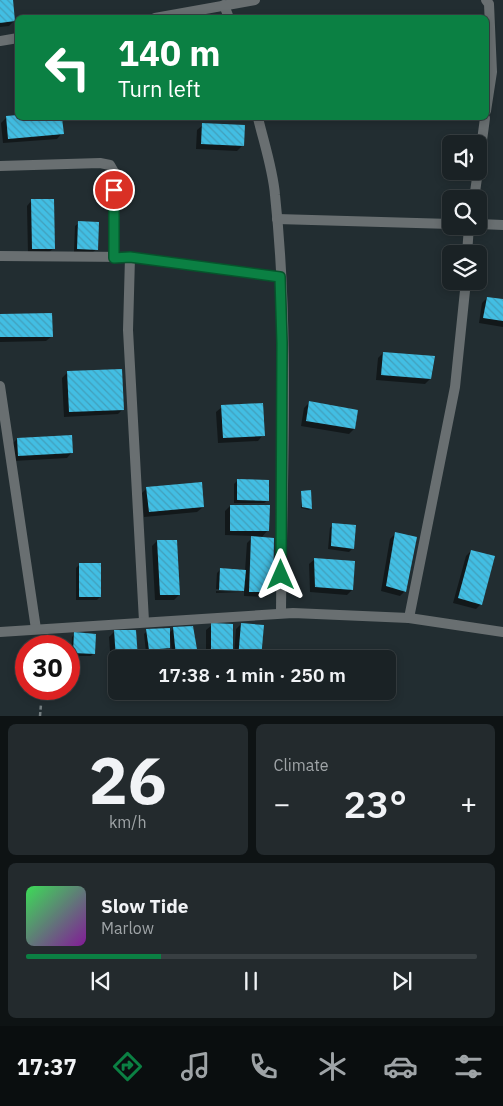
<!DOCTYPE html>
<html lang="en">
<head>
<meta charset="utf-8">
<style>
	body { margin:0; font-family:"IBM Plex Sans",sans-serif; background:#232a2d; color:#f1f3f6; height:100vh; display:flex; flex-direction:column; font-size:19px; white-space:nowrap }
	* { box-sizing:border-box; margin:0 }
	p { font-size:16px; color:#9fa4a7 }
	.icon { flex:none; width:28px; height:28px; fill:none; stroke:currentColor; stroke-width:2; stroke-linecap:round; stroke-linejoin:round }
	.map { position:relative; height:716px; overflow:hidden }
	.drawer { display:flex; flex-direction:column; gap:8px; padding:8px; background:#0e1314; flex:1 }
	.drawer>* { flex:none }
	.hud { position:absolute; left:15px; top:15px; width:474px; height:105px; border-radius:8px; box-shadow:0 2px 8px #0003,0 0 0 1px #383f42; background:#0b8043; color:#fff; overflow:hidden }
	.buttons { position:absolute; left:442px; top:135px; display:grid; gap:10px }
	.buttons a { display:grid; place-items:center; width:45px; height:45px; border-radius:8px; background:#1a2225; box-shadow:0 2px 8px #0003,0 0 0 1px #383f42; font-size:25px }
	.speed { position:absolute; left:15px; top:635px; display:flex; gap:10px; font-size:25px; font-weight:700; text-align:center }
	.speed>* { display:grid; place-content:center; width:65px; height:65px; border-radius:50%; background:#1a2225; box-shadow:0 2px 8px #0003,0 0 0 1px #383f42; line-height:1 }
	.speed .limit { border:8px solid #d22; background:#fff; color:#111 }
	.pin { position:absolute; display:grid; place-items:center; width:42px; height:42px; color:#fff; margin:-21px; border:2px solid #fff; border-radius:50%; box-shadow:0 1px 5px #0007 }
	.me { position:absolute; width:55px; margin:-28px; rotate:0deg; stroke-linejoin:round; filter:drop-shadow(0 0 4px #0008) }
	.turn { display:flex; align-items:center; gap:18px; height:105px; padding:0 20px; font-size:22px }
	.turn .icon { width:65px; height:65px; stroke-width:2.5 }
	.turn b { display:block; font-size:35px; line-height:42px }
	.big { font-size:38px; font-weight:600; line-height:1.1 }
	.drawer .widget { flex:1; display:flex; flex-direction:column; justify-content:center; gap:8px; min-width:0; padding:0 18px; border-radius:8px; background:#232a2d }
	.drawer .dial { align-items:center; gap:0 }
	.dial b { font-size:65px; line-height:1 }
	.song { display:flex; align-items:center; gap:15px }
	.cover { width:60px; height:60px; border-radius:8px; background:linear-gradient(135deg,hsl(130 70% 55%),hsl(290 70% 35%)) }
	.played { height:5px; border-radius:2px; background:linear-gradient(90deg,#0b8043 30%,#383f42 30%) }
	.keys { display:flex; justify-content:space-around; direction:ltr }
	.heat { display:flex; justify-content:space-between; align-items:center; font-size:28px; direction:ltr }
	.drawer .tiles { flex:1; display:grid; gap:8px; grid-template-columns:1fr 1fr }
	.widget:last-child { grid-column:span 2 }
	.trip { position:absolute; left:108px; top:650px; width:288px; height:50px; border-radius:8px; background:#1a2225; box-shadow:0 2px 8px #0003,0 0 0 1px #383f42; font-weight:600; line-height:50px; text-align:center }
	.menu { display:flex; height:80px; justify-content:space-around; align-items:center; background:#0a0e0f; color:#9fa4a7 }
	.menu .icon { width:35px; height:35px }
	.menu .active { color:#0b8043 }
	.menu b { font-size:22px; color:#f1f3f6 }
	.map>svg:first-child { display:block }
</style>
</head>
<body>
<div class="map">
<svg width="503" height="716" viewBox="0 0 503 716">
	<defs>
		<pattern id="building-back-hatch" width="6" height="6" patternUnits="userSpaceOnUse" patternTransform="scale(1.25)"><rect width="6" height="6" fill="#42bee3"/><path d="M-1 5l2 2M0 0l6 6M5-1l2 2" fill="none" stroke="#429fbb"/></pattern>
	</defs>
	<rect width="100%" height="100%" fill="#222d31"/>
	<g fill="#0007">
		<polygon points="0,0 11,0 14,21 9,26 0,27"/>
		<polygon points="6,118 61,118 62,133 57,139 3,143 1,123"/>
		<polygon points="203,125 243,145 237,151 196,149 197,130"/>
		<polygon points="32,200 54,248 48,253 28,254 27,206"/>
		<polygon points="79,223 97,249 93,252 74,252 75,226"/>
		<polygon points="487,298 503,301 503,327 479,323 482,303"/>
		<polygon points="0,315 52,336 46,341 0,342"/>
		<polygon points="383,353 430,379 425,384 376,380 378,358"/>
		<polygon points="67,373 123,409 118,414 64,417 62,378"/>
		<polygon points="309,403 354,429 349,434 301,426 304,408"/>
		<polygon points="222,407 263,435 258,441 218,443 216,412"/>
		<polygon points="17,439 72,452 67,458 13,461 12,444"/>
		<polygon points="238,480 268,500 264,503 234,503 234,484"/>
		<polygon points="147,488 203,507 197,512 144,517 142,493"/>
		<polygon points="302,492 310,509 309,510 301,508"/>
		<polygon points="230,506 268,530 261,538 272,591 266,597 244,596 244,590 242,592 242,590 216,589 217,573 220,570 245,571 247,543 254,536 225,535 225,511"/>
		<polygon points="333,524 353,548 349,552 328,549 330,528"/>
		<polygon points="396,533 405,591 400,596 381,591 390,539"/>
		<polygon points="157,541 179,595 174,600 155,600 152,546"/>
		<polygon points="471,551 481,604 476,609 453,603 466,556"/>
		<polygon points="315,559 352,590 347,595 310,592 309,564"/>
		<polygon points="79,565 100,597 97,600 76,600 76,568"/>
		<polygon points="216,591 241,592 216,593"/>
		<polygon points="241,624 260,659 206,659 206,630 212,625 234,656 236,629"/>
		<polygon points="173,629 197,654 194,658 173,659 170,637 169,637 169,647 165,651 146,652 144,634 147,631 168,634"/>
		<polygon points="115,631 116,659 116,679 112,679 109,637"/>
		<polygon points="75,634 94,653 91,656 71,656 72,637"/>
	</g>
	<g fill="url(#building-back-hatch)">
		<polygon points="0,0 13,0 15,21 0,23"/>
		<polygon points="18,115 18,118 62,118 64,134 8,139 6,116"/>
		<polygon points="202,123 245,125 244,146 201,144"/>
		<polygon points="31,199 54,199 55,249 32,249"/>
		<polygon points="78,221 99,222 98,250 77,249"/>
		<polygon points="487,297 503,299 503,321 483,318"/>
		<polygon points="52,313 53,337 0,337 0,314"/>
		<polygon points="383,352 435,356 431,379 381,375"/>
		<polygon points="122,369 124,410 69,412 67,371"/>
		<polygon points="309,401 358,410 355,429 306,421"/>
		<polygon points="263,403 265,436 223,438 221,405"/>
		<polygon points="72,435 73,453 18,456 17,438"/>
		<polygon points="237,479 269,480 269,501 237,500"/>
		<polygon points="202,482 204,507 149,512 146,487"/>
		<polygon points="311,490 312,509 302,507 301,491"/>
		<polygon points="230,505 270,505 269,531 230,531"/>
		<polygon points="332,523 356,525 354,549 331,546"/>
		<polygon points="395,532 417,537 406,592 386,586"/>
		<polygon points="251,536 274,538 273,592 249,592"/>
		<polygon points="157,540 177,540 180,595 160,595"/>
		<polygon points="471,550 495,556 482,605 458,598"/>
		<polygon points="314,558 355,561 353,590 315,587"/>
		<rect x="79" y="563" width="22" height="34"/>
		<polygon points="220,568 246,570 244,591 219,590"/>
		<polygon points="211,623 233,624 233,659 211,659"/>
		<polygon points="241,623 264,625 261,659 238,659"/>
		<polygon points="193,626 198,655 176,656 173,627"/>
		<polygon points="170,628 170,648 149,650 146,629"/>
		<polygon points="114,630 136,630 138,659 116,659"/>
		<polygon points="74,632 96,634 95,654 73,653"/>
	</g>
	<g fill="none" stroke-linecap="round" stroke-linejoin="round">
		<polyline stroke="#737d80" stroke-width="2.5" stroke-dasharray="4 2.5" stroke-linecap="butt" points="40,716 41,704"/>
		<g stroke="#696f71" stroke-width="10">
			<polyline points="224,5 229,18"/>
			<polyline points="155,18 255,0"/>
			<polyline points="0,41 18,38"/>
			<polyline points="486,111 492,72 489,4 486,0"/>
			<path d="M258,118C264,143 273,170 275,195C290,334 282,475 281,613"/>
			<polyline points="479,163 485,118"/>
			<polyline points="0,166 100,163 110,165 114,172 114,258"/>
			<polyline points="474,199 478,171"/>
			<polyline points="277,219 451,224"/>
			<polyline points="479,224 503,225"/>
			<polyline points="467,254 469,226"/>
			<polyline points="0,256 130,257 280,277"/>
			<polyline points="130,257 128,330 144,621"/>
			<polyline points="0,386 36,629"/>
			<polyline points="409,618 455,387 466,281"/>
			<polyline points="0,632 293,613 409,618 503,632"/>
		</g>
	</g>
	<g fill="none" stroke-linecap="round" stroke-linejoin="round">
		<defs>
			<polyline id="route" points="114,190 114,258 130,257 280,277 282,343 281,575"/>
		</defs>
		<use href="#route" stroke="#07532c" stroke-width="12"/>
		<use href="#route" stroke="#0b8043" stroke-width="9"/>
	</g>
</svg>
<div class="buttons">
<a><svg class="icon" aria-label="sound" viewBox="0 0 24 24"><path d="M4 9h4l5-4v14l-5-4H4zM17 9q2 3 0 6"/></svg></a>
<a><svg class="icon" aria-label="search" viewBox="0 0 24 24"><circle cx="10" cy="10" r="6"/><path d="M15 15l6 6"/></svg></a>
<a><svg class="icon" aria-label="layers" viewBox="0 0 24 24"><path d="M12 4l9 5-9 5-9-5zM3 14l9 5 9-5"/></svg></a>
</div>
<div class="speed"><div class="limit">30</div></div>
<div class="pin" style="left:114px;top:190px;background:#d93025"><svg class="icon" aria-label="arrive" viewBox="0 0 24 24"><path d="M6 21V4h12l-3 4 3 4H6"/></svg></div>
<svg class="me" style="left:281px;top:575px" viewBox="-20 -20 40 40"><path d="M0-17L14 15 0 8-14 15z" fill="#0b8043" stroke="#fff" stroke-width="4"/></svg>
<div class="trip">17:38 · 1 min · 250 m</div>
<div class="hud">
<div class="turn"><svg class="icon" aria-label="left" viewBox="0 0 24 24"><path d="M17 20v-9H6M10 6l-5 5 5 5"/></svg><div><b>140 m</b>Turn left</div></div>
</div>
</div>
<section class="drawer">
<div class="tiles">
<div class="widget dial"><b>26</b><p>km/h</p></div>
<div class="widget"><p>Climate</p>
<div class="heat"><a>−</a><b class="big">23°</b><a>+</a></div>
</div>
<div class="widget">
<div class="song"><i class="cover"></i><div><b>Slow Tide</b><p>Marlow</p></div></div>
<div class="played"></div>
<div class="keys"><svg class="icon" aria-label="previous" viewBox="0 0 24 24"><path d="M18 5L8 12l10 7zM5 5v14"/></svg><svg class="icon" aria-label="pause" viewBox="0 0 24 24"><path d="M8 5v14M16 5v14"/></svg><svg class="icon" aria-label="next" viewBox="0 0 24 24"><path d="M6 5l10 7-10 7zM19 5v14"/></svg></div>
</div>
</div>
</section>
<nav class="menu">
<b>17:37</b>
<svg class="icon active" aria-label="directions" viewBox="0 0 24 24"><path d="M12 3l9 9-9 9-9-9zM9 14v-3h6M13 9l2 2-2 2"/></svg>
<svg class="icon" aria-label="music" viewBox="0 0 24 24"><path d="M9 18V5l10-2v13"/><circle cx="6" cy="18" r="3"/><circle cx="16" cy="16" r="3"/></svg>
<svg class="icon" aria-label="phone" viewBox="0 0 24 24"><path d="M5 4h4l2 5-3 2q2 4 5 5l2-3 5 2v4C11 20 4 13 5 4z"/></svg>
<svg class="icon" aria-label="climate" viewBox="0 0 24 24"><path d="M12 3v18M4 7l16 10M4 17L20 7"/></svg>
<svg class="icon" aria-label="car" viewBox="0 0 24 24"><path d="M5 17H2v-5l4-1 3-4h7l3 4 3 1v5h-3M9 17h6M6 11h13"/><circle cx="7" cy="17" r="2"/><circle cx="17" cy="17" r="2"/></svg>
<svg class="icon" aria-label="filters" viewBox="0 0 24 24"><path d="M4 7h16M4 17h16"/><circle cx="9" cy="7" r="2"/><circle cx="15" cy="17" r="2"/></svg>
</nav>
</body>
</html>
